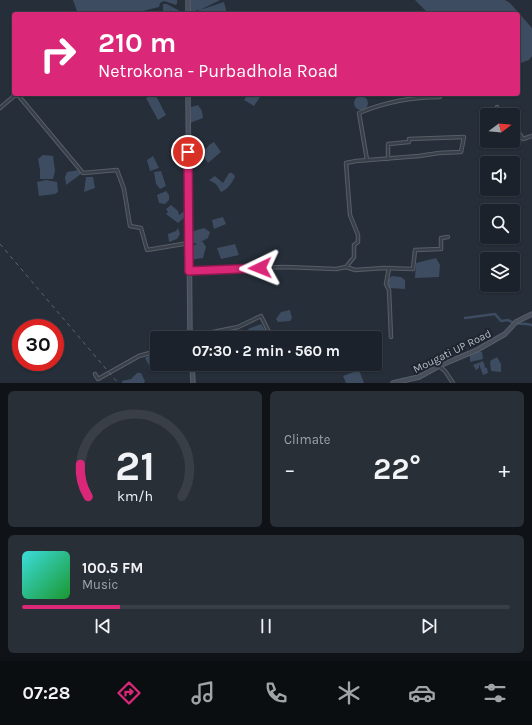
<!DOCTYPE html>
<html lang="en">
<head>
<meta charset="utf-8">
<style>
	body { margin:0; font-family:Karla,sans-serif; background:#292f37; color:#f1f3f6; height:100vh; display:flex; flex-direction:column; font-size:15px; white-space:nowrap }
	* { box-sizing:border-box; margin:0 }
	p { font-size:13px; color:#a0a4a9 }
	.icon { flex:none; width:22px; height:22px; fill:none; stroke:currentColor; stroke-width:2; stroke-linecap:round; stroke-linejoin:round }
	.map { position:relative; height:383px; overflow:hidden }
	.details { display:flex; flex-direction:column; gap:8px; padding:8px; background:#0f1318; flex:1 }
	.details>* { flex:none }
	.guide { position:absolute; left:12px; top:12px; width:508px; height:84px; border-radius:4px; box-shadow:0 1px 3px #0004,0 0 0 1px #3a3f47; background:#db2777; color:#fff; overflow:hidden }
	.needle { width:26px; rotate:74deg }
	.buttons { position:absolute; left:480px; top:108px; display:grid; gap:8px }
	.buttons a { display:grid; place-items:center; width:40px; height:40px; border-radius:4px; background:#1c222b; box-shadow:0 1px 3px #0004,0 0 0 1px #3a3f47; font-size:20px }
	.speed { position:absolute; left:12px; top:319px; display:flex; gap:8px; font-size:20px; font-weight:700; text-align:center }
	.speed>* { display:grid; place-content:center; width:52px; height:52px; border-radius:50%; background:#1c222b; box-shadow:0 1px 3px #0004,0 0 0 1px #3a3f47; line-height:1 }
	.speed .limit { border:6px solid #d22; background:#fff; color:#111 }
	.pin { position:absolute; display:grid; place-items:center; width:34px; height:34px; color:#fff; margin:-17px; border:2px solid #fff; border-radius:50%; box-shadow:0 1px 4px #0007 }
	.me { position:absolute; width:44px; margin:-22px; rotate:268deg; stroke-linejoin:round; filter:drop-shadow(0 0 3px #0008) }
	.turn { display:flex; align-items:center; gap:14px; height:84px; padding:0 20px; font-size:18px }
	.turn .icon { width:52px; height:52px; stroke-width:2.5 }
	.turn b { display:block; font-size:28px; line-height:34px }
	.big { font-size:30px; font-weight:700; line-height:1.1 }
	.details .tile { flex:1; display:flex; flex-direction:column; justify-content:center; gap:6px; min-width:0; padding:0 14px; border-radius:6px; background:#292f37 }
	.details .dial { align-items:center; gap:0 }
	.dial svg { height:104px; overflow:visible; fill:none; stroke:#3a3f47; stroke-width:7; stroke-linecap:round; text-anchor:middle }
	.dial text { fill:#f1f3f6; stroke:none }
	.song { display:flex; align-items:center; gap:12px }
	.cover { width:48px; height:48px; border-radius:6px; background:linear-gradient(135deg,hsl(180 70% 55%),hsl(130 70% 35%)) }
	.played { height:4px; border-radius:2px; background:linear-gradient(90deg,#db2777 20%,#3a3f47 20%) }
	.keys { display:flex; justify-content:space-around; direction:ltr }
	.heat { display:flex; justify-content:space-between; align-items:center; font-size:22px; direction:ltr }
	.details .tiles { flex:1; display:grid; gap:8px; grid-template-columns:1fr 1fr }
	.tile:last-child { grid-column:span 2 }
	.trip { position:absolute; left:150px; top:331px; width:232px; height:40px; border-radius:4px; background:#1c222b; box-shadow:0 1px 3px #0004,0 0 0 1px #3a3f47; font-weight:700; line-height:40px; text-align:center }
	.dock { display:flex; height:64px; justify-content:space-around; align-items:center; background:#0b0e11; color:#a0a4a9 }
	.dock .icon { width:28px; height:28px }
	.dock .active { color:#db2777 }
	.dock b { font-size:18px; color:#f1f3f6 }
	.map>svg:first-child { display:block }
</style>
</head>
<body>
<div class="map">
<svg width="532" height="383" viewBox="0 0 532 383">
	<rect width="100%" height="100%" fill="#252e39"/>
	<g fill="#3d4c60">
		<polygon points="73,0 177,0 177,3 176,5 164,1 160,3 159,7 143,11 140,14 78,14"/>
		<polygon points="190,0 220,0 200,10 224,2 227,14 199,14 199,10 190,12"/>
		<polygon points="415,0 505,0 510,3 532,28 532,56 529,60 518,64 518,14 429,14"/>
		<polygon points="163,4 167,4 185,14 163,14"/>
		<polygon points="152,94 155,94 166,115 158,120 146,98"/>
		<polygon points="248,94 262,94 254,106 244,100"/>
		<circle cx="361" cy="103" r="7"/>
		<polygon points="198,105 202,111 203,118 190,123 191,107"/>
		<polygon points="214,142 221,152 208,163 202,154 209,145"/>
		<polygon points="43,155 53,156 55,171 53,179 40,179 40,170 38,159"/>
		<polygon points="153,156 159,168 150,171 147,160"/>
		<polygon points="79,170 81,174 66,185 65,177 67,172"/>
		<polygon points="161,171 166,186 160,189 156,184 154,172"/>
		<path d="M229,173H232L235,176C233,182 227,190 221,192L216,184L209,180L215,176L223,183Z"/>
		<polygon points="86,177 93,177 95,188 84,192"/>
		<polygon points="46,180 57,182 58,192 55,194 39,196 37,182"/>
		<polygon points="166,191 169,195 169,200 165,204 159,203 157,195"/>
		<polygon points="171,205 178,211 179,215 186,210 186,216 178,223 166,214 168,212 166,209"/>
		<polygon points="223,217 226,224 214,229 212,220"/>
		<polygon points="178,228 180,234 177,239 169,242 168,234 176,231"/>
		<polygon points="204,228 210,232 208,238 201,242 203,242 206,247 203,258 190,260 193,246 197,244 190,242 190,232"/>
		<polygon points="235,244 239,255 221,259 217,248"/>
		<polygon points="436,258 440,265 439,277 415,278 416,263"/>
		<polygon points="392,276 401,277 405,280 405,289 388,288 387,280"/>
		<polygon points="290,310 292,318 290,321 278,322 276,319 281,312"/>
		<polygon points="261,324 271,338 250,338 248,329"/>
		<polygon points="478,351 482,352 483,359 470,362 470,354"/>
		<polygon points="150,355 157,358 157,364 177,364 178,368 157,371 151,369 145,358"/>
		<polygon points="497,357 501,364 501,372 491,371 490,361"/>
		<polygon points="483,361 485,366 484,367 487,368 488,373 483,375 479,364 479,368 476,370 473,365"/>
		<polygon points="359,370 364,383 346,383 343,376"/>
		<polygon points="137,373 141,373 145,381 144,383 122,383 122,381 131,379"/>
	</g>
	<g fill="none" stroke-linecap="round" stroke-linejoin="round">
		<path stroke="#3d4c60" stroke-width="2.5" d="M465,318L495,314L501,321L508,320C518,326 521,322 532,325"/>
		<defs>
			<g id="street">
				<polyline points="497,107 498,115"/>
				<polyline points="0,108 14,96 18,95 83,173 117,170 124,189 130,226 141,228 147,250 189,243"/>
				<polyline points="513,128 516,128 523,139 532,136"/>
				<path d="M367,160L359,113C385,102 411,97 440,97V94"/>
				<polyline points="346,267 354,257 354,245 358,242 358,235 350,215 346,163 356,161 419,156 439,153 461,152 464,137 409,139 409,142 388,144 388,159"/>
				<polyline points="389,268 386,284 389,290 391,337"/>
				<polyline points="189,271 285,267 336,269 346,267 355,270 384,268 413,269 415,250 441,249 441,238 448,237"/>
				<polyline points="208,338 208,333 238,327 261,316 272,338"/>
				<polyline points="287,338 299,333 301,338"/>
				<polyline points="439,366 445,371 453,383"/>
				<polyline points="95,374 98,379 139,356 157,351"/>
			</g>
			<g id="secondary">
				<polyline points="188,0 188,14"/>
				<polyline points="188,94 190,338"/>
				<polyline points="192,364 193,383"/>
				<polyline points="393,383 419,377 439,366 477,350 505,334 516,322 532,314"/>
			</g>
		</defs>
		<use href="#street" stroke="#575e67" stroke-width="4.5"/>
		<use href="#secondary" stroke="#575e67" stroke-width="5.5"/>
		<use href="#street" stroke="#394049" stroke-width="2.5"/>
		<use href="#secondary" stroke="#474f5c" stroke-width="3.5"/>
		<polyline stroke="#5b6470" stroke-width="1" stroke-dasharray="4 4" stroke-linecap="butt" points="0,244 118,383"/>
	</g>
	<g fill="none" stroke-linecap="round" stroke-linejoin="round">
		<defs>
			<polyline id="route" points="188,152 189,271 260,268"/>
		</defs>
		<use href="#route" stroke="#8e194d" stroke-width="10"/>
		<use href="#route" stroke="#db2777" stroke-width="7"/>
	</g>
	<g text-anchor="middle" stroke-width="4" stroke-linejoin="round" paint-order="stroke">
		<g font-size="11" fill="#b4bbc5" stroke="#1e252e">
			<text transform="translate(452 351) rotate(-26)" y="4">Mougati UP Road</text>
		</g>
	</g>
</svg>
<div class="buttons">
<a><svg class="needle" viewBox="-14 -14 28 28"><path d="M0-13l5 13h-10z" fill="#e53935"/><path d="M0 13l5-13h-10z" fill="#a0a4a9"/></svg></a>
<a><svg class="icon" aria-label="sound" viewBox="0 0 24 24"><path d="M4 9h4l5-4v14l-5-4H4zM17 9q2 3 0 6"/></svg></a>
<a><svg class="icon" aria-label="search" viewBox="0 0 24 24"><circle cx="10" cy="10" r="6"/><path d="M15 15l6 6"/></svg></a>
<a><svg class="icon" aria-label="layers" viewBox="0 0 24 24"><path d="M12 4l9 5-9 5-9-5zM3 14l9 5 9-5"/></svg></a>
</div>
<div class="speed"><div class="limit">30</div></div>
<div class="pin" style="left:188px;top:152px;background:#d93025"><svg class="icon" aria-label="arrive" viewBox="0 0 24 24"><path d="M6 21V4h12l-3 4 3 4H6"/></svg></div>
<svg class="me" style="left:260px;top:268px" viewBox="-20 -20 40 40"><path d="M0-17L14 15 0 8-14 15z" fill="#db2777" stroke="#fff" stroke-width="4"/></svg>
<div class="trip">07:30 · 2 min · 560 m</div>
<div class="guide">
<div class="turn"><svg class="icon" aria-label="right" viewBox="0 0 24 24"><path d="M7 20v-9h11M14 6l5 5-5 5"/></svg><div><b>210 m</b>Netrokona - Purbadhola Road</div></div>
</div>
</div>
<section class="details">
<div class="tiles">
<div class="tile dial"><svg viewBox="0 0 100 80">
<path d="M14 69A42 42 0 1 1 86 69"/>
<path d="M14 69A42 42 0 0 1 8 44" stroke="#db2777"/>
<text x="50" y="56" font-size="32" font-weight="700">21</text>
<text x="50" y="72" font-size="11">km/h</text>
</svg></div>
<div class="tile"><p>Climate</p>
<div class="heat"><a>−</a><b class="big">22°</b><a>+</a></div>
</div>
<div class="tile">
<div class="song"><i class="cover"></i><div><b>100.5 FM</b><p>Music</p></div></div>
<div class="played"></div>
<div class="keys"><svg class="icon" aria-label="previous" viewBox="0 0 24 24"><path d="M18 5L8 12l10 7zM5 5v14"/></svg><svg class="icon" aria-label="pause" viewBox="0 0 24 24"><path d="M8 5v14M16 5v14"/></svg><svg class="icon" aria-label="next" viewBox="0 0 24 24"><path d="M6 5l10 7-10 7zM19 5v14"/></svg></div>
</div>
</div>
</section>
<nav class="dock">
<b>07:28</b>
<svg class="icon active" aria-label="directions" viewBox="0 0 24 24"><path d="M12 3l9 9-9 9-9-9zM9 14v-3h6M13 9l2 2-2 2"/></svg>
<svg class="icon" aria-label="music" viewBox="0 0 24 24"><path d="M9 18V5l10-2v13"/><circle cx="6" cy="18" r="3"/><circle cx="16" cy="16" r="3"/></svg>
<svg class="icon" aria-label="phone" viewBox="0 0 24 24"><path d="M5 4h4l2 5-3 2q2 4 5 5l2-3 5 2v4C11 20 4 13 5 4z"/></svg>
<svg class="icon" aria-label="climate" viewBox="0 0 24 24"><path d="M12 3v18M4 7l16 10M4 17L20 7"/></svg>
<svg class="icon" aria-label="car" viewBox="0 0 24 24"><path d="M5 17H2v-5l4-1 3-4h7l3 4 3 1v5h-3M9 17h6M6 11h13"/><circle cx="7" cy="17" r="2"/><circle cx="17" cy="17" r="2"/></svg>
<svg class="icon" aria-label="filters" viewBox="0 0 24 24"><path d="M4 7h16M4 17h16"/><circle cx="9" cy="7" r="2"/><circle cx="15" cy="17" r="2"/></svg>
</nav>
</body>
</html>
